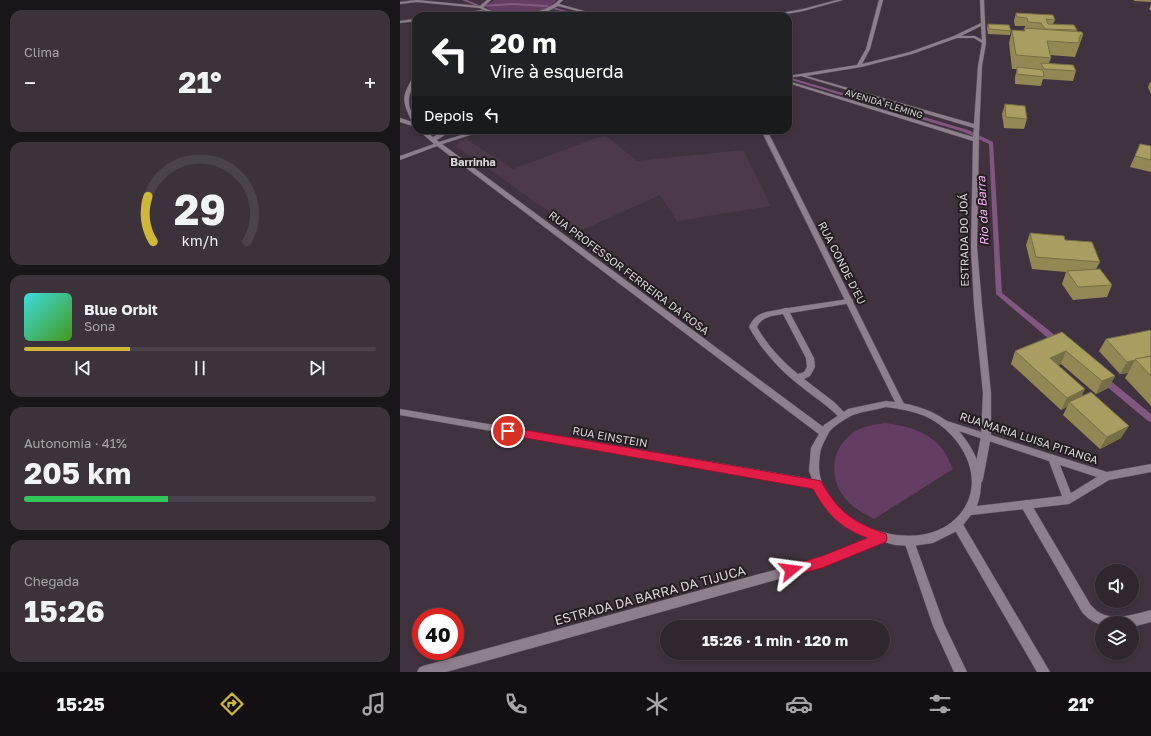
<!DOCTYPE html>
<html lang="pt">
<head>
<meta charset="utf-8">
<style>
	body { margin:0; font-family:"Golos Text",sans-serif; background:#3c323b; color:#f1f3f6; height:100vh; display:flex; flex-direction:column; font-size:15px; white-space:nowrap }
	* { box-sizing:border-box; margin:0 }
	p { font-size:13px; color:#a8a5aa }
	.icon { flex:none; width:22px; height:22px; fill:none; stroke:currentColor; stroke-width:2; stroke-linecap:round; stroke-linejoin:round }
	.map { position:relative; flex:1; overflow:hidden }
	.side { display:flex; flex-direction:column; gap:10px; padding:10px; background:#1a151a; width:400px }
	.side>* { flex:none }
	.hud { position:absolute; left:12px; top:12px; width:380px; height:122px; border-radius:12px; box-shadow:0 2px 6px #0003,0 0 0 1px #4b434b; background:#202124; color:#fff; overflow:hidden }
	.controls { position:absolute; left:695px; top:564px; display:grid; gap:8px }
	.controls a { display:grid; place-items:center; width:44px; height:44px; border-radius:50%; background:#30262f; box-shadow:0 2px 6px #0003,0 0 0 1px #4b434b; font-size:20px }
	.speed { position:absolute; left:12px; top:608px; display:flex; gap:8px; font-size:20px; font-weight:700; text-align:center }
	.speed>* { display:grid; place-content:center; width:52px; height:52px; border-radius:50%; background:#30262f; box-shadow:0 2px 6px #0003,0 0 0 1px #4b434b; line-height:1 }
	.speed .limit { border:6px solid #d22; background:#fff; color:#111 }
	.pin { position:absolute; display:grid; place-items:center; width:34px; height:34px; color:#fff; margin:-17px; border:2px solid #fff; border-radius:50%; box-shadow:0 1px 4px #0007 }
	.me { position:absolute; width:44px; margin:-22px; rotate:74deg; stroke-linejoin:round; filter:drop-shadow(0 0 3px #0008) }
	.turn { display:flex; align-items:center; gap:14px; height:84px; padding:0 12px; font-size:18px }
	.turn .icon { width:52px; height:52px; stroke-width:2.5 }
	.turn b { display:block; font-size:28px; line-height:34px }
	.then { display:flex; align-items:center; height:38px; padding:0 12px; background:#0003; gap:8px; font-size:15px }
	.big { font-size:30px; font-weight:700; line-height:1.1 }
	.side .widget { flex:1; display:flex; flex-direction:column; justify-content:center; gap:6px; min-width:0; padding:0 14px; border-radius:12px; background:#3c323b }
	.side .dial { align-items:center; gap:0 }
	.dial svg { height:104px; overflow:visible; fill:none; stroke:#4b434b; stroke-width:7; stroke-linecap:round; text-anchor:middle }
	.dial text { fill:#f1f3f6; stroke:none }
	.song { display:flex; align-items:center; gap:12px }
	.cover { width:48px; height:48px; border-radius:6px; background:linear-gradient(135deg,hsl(180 70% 55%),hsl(100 70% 35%)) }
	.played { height:4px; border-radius:2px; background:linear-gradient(90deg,#ceb837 30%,#4b434b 30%) }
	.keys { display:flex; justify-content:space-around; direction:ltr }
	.heat { display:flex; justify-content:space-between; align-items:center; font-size:22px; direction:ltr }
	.charge { height:6px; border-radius:3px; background:linear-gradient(90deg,#34c759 41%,#4b434b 0) }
	.trip { position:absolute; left:260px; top:620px; width:230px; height:40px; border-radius:20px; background:#30262f; box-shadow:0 2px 6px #0003,0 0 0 1px #4b434b; font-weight:700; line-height:40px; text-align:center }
	.dock { display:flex; height:64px; justify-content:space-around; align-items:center; background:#130f13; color:#a8a5aa }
	.dock .icon { width:28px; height:28px }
	.dock .on { color:#ceb837 }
	.dock b { font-size:18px; color:#f1f3f6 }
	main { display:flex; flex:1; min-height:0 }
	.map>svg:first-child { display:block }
</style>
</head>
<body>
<main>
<section class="side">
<div class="widget"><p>Clima</p>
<div class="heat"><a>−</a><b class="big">21°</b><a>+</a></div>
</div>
<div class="widget dial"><svg viewBox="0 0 100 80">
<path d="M14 69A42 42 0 1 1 86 69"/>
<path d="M14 69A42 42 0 0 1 10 34" stroke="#ceb837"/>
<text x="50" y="56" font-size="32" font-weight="700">29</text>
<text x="50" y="72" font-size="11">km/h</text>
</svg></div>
<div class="widget">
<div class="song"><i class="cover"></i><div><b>Blue Orbit</b><p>Sona</p></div></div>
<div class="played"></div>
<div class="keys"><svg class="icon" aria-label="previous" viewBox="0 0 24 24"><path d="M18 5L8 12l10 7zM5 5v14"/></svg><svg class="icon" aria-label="pause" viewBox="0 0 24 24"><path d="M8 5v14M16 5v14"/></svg><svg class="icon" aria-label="next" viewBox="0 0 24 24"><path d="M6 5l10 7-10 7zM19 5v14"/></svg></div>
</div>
<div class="widget"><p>Autonomia · 41%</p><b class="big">205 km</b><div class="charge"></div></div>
<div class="widget"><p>Chegada</p><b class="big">15:26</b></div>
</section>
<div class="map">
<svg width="751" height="672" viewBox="0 0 751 672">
	<rect width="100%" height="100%" fill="#40333f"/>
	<polygon fill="#4c3a4b" points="205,135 237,161 343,150 371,206 277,221 260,195 178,232 56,146 60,141 66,139 113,169"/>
	<g fill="#633e62">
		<path d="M94,0H156V1C146,16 102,16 87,8V5Z"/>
		<path d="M485,423C506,426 529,431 543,450C547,455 550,463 553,469L474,519C467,515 459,511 453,506C431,489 427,456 448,437C457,427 472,425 485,423Z"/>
	</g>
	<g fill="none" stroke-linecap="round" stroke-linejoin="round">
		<g fill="#815780" fill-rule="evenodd">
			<polygon points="62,0 67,0 79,5 114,3 146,5 184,16 178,16 146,7 114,5 79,7"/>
			<polygon points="388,77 568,130 593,142 602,293 661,340 662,342 661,344 655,344 596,294 589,144 564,132 388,79"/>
			<polygon points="703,376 706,377 751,414 751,422 748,421 700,381 699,379 700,377"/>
		</g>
		<defs>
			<g id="service">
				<path d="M449,299H452L453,301L452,303L390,313L414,358L415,367L410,376L404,379L434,402L447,415L445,417L442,419L439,417C425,403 408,393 393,380C375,365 360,347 349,327C357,309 370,313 385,308H388ZM383,314L406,358L407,367L404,372L398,374C382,361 367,345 357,327C362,316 373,316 383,314Z"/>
				<path d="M626,500L630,502L690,604C693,607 696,611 700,613C715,621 736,614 751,610V622L732,627V623H702V625C693,622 688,619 682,612L622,508L621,505L622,502Z"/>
				<polygon points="557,519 561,521 650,672 637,672 553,527 552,524 553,521"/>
				<polygon points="509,536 513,537 514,541 544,624 567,672 554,672 533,626 504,541 505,537"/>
			</g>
			<g id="minor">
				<path d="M17,0L80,6L87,0H91L83,7C101,18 145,16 159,0H163L159,4L202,16H196L158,6L148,11L167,16C159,16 153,13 145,12C140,12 134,14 129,15C113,17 94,17 80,8L17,2L0,4V2Z"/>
				<polygon points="437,0 443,0 403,11 374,16 365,16 403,9"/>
				<path d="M479,0H483L470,49L462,64L510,52L554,36L581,23L580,0H584L586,43L582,66L579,134L577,248L582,305L591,393V436L583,479L582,482L578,483L574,482L573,479L581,436L583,393L574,305L571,248L573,141L388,83V81L573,137L574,128L401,76L388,78V76L457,65L466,49ZM581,26L582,40L575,36H561ZM557,38H574L582,43L578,66L574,124L406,76L461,67L512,54Z"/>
				<polygon points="83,10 82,12 55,16 45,16"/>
				<polygon points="16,19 16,21 0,23 0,21"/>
				<path d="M14,76H16C16,86 8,90 9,103C9,111 16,117 16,127L0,122V118L12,122C2,100 1,97 14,76Z"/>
				<polygon points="18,130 24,130 33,137 45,130 52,130 37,140 39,142 78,130 86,130 42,144 426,429 428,432 426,435 423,436 420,435 37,146 0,160 0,156 34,144"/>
				<polygon points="361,130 367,130 505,406 504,408 501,409 498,408 497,406"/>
			</g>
			<path id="tertiary" d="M486,401C508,403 529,408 547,421L707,472L751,464V472L709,480L669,504L571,515L563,525L555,532L533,543L512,546L495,545L484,542L422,567L46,672H17L19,668L23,666L422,557L469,538C446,532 422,511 415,488L0,415V409L412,479L409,471L411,448L424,425L448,409ZM486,407C500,409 514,411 527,417C562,434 588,480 560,514C521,562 416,524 419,463C420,454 420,449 425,440C427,437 428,432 431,430C434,426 448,417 453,415C463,411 476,410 486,407ZM559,431L649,461L662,496L577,506C587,476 578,454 559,431ZM660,465L697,477L671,493Z"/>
		</defs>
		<use href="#service" stroke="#5c515c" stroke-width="1"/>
		<use href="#minor" stroke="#5c515c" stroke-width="1"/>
		<use href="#tertiary" stroke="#5c515c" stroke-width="1"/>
		<use href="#service" fill="#8e7f8d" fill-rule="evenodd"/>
		<use href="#minor" fill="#8e7f8d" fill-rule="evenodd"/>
		<use href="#tertiary" fill="#8e7f8d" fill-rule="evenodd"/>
	</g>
	<g fill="#918854">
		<polygon points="734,0 751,0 751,2 734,1"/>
		<polygon points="751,5 751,11 749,9"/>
		<polygon points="616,13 655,20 653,24 677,30 676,32 683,35 675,57 650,55 651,58 649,63 676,71 673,81 643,79 641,86 615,84 615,77 617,69 612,69 609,43 612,30 624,31 624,28 625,28 625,26 615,26 614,21"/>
		<polygon points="588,24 611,31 610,35 588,34 587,28"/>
		<polygon points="750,82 751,83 751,94 748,87"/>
		<polygon points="605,104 627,119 624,129 604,128 602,114"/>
		<polygon points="740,144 751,146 751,172 730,167"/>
		<polygon points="630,233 665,240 700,262 696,269 712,285 707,297 673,300 662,284 666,272 632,269 626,245"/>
		<polygon points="751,331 751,406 725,378 728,373 720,374 699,351 706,339"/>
		<polygon points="662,332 715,376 708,388 696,394 661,364 658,365 682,397 721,438 700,449 663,415 667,407 661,410 611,364 615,351"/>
	</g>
	<g fill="#766f45">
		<polygon points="666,351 661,364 644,371 650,358"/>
		<polygon points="735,360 728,373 720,374 727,362"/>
		<polygon points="715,376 708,388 696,394 702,381"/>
		<polygon points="685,389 679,402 669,402 667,407 661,410 667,398"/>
		<polygon points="729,426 721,438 700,449 707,437"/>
	</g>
	<g fill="#a99e62" stroke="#766f45">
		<polygon points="616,13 653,15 655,20 646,19 648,24 674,25 677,30 645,29 641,23 628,22 627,18 617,17"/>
		<polygon points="588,24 609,25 611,31 589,29"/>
		<polygon points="624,28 682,32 683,35 680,35 681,37 679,37 679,43 647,41 651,58 616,55 612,30 625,31"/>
		<polygon points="641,63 673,65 676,71 644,69"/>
		<polygon points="617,67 643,70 644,77 617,74"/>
		<polygon points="605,104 625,106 627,119 606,117"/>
		<polygon points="740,144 751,146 751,160 735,156"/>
		<polygon points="630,233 664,236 665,240 692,242 700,262 636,257"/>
		<polygon points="700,269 712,285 678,287 667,271"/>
		<polygon points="751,330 751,356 727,362 706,339"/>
		<polygon points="662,332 715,376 702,381 666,351 650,358 685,389 667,398 615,351"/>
		<polygon points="751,356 751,376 735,359"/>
		<polygon points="691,392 729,426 707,437 669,402"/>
	</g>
	<path fill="#e11d48" stroke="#92132f" d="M108,427L416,480L421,481C438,512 453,522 486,534L487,538L486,542L422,568L391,576L387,575L385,570L387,566L422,556L467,538C440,528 426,513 413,489L108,435L104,434L103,431L104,428Z"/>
	<g text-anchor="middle" stroke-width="4" stroke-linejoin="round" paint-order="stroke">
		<g font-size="9" fill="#dbd2da" stroke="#231d22">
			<text transform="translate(484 104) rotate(17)" y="3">AVENIDA FLEMING</text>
		</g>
		<g font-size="11" font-weight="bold" fill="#dbd2da" stroke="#231d22">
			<text x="73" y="166">Barrinha</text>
		</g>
		<g font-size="11" fill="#dbd2da" stroke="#231d22">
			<text transform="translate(564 240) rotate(-91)" y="4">ESTRADA DO JOÁ</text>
			<text transform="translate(442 263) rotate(63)" y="4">RUA CONDE D'EU</text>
			<text transform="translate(229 273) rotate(37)" y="4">RUA PROFESSOR FERREIRA DA ROSA</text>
			<text transform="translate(210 437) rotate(10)" y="4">RUA EINSTEIN</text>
			<text transform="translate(629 438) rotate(18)" y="4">RUA MARIA LUISA PITANGA</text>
		</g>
		<g font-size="12" font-style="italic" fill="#f5b3f3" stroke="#231d22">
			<text transform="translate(583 211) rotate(-93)" y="4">Rio da Barra</text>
		</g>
		<g font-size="13" fill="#dbd2da" stroke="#231d22">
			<text transform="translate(250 595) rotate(-15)" y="5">ESTRADA DA BARRA DA TIJUCA</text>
		</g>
	</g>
</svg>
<div class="controls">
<a><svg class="icon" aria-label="sound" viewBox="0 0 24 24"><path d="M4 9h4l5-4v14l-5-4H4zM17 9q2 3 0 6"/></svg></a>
<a><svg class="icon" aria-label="layers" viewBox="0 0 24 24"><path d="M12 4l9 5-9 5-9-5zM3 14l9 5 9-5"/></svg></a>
</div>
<div class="speed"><div class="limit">40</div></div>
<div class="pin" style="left:108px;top:431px;background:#d93025"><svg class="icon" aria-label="arrive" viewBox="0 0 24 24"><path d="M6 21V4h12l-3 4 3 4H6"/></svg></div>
<svg class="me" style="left:391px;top:570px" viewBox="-20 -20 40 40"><path d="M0-17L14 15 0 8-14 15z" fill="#e11d48" stroke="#fff" stroke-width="4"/></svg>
<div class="trip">15:26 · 1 min · 120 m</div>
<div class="hud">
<div class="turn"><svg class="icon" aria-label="left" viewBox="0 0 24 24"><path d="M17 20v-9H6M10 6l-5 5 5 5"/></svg><div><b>20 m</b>Vire à esquerda</div></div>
<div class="then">Depois<svg class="icon" aria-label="left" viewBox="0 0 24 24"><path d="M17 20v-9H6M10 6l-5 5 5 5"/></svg></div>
</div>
</div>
</main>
<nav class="dock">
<b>15:25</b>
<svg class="icon on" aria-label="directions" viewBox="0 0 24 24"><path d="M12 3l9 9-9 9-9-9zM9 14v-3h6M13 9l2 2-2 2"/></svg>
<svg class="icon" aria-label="music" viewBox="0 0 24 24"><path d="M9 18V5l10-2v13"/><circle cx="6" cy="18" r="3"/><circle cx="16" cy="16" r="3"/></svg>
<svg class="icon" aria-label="phone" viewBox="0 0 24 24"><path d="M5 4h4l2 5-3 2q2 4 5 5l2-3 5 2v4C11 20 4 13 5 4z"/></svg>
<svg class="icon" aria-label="climate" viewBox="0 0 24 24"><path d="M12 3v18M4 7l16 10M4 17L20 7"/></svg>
<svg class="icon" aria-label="car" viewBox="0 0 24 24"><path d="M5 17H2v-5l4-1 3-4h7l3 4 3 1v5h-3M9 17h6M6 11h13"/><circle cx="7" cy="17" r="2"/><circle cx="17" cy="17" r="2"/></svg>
<svg class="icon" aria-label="filters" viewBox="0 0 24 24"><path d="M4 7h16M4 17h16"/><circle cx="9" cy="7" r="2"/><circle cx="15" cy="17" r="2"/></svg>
<b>21°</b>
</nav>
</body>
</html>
